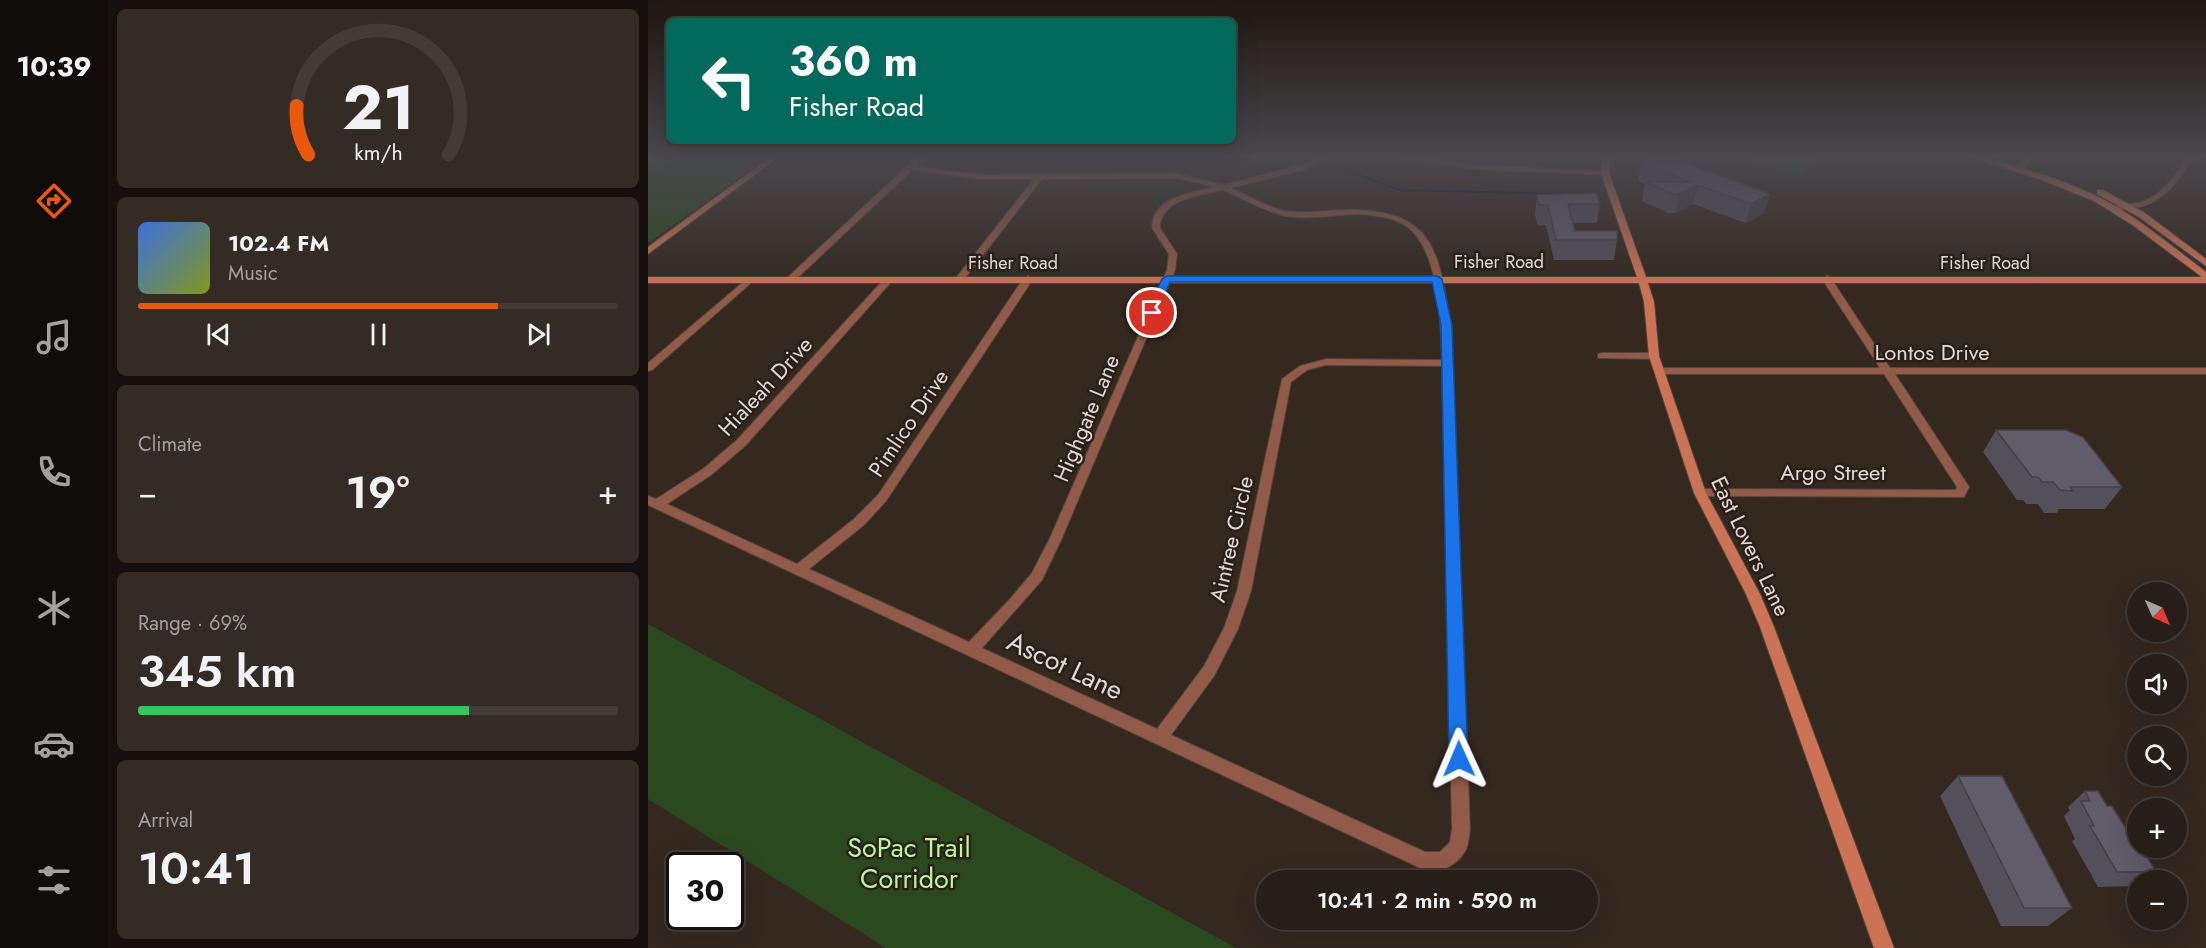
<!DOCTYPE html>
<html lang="en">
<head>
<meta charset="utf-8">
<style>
	body { margin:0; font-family:Jost,sans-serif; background:#332b24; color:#f1f3f6; height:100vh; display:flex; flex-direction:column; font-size:22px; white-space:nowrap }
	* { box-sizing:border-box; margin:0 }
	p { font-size:20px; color:#a4a2a1 }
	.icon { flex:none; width:33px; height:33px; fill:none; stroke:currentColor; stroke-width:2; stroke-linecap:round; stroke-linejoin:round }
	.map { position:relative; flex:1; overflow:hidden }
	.side { display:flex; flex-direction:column; gap:9px; padding:9px; background:#15100d; width:540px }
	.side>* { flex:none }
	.top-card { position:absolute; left:18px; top:18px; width:570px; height:126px; border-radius:9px; box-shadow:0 6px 24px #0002,0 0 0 2px #433c36; background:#00695c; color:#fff; overflow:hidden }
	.needle { width:39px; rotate:135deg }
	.tools { position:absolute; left:1479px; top:582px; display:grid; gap:12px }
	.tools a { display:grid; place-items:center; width:60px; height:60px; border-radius:50%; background:#271e17; box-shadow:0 6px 24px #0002,0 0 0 2px #433c36; font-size:30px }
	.speed { position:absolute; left:18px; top:852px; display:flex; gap:12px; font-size:30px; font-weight:700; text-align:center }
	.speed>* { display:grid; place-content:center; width:78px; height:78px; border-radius:50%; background:#271e17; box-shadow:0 6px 24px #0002,0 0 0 2px #433c36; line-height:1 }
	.speed .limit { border:3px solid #111; border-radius:9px; background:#fff; color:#111 }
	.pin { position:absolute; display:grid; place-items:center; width:51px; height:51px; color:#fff; margin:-26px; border:3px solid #fff; border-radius:50%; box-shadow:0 2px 6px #0007 }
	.me { position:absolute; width:66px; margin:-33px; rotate:359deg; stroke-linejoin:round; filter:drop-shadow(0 0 4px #0008) }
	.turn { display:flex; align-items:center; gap:21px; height:126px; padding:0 24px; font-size:27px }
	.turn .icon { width:78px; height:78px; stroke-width:2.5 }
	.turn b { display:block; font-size:42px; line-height:51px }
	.big { font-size:45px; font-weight:600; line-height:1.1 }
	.side .tile { flex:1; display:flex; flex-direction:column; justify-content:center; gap:9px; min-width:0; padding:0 21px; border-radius:9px; background:#332b24 }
	.side .dial { align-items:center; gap:0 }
	.dial svg { height:156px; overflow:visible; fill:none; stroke:#433c36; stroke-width:7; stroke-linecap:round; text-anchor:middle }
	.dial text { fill:#f1f3f6; stroke:none }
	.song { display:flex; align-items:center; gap:18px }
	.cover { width:72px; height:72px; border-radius:9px; background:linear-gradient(135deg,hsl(220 70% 55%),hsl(70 70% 35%)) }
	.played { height:6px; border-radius:3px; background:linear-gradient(90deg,#ea580c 75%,#433c36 75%) }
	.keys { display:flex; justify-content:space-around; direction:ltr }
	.heat { display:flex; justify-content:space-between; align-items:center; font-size:33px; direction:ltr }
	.charge { height:9px; border-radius:4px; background:linear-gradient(90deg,#34c759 69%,#433c36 0) }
	.trip { position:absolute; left:608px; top:870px; width:342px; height:60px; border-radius:30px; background:#271e17; box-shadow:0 6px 24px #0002,0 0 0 2px #433c36; font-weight:600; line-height:60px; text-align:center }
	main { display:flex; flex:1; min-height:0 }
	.tabs { display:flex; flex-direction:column; width:108px; justify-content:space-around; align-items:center; background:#100c09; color:#a4a2a1 }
	.tabs .icon { width:42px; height:42px }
	.tabs .selected { color:#ea580c }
	.tabs b { font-size:27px; color:#f1f3f6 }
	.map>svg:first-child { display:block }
</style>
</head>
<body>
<main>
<nav class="tabs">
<b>10:39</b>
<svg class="icon selected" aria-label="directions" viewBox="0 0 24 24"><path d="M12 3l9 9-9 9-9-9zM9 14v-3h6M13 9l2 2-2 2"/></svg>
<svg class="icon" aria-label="music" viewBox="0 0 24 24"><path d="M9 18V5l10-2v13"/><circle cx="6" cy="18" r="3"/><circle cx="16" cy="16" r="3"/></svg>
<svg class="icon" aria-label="phone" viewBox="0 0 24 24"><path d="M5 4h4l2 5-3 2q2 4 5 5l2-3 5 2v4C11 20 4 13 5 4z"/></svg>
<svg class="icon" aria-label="climate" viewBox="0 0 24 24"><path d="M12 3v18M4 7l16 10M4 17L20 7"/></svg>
<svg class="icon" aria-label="car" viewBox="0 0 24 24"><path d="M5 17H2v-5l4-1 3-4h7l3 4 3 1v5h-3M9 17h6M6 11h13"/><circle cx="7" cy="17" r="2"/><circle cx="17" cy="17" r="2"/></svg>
<svg class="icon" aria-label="filters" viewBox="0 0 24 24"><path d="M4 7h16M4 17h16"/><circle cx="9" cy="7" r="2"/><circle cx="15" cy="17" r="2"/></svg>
</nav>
<section class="side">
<div class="tile dial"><svg viewBox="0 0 100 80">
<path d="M14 69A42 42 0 1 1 86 69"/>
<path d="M14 69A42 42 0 0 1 8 44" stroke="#ea580c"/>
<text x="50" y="56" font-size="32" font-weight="700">21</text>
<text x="50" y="72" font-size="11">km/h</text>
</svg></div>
<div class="tile">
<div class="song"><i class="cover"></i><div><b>102.4 FM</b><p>Music</p></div></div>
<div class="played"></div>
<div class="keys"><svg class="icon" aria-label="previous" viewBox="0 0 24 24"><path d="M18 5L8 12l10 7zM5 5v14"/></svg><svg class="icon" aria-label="pause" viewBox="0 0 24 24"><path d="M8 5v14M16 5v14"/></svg><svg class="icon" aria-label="next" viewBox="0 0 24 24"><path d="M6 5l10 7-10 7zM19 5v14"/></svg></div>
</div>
<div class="tile"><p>Climate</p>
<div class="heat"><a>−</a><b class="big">19°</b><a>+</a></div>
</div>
<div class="tile"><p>Range · 69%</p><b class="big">345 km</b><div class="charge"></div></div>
<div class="tile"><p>Arrival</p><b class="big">10:41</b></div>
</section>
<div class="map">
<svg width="1558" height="948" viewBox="0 0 1558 948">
	<rect width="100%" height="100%" fill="#34281f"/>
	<g fill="#2b491e">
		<polygon points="0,157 120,157 0,243"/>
		<polygon points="1111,157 1155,157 1172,162 1150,177 1104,162"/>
		<polygon points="0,625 0,624 588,948 238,948 0,799"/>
	</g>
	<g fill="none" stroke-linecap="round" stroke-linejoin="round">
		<g stroke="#021636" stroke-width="2">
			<polyline points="415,157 443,157"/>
			<polyline points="645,157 662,159"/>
			<polyline points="677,162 752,190 916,194"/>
		</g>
		<defs>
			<g id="street">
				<path d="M269,157H277L268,166L333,175L529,174L576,185L653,165L670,157H679L659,169L583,188C599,195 621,208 638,211C663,215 688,208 712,210C791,214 791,261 803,325L822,829C821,836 821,846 816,853C806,869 787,874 770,867L0,505V496L8,499L55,469L89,440L238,277H244V281L97,446L63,475L19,504L149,564L206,519L230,495L375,279L380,276L385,279L238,501L216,525L161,569L321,642L362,599L384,573L402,538L519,270L521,254L504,228C504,197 543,193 567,187L529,178L394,179L314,282L311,283L306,280L308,278L386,179H333L264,170L145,282H139V278ZM575,190C594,198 614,210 634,215C659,221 686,214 711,214C727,215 751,218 763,230C791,256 793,323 794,360L678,359L652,366L634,379L589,591L576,628L556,666L509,729L334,648L394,580L414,538L527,270L529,254L512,228C512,199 553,195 575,190ZM678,365L794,366L804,829L802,842L792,852H777L523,735L566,676L590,629L603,591L643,382L659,370Z"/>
				<polygon points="749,157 771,157 825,165 957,171 961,173 957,175 825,169"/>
				<polygon points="1378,157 1386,157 1372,172 1366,172 1366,168"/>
				<path d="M1540,157H1547C1527,184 1515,206 1479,209C1472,210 1466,211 1461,208C1469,203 1483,205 1493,202C1515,196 1527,174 1540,157Z"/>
				<polygon points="1179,276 1182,277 1242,368 1558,368 1558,374 1247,374 1321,487 1316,497 1048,496 1046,493 1052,489 1308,490 1309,487 1236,374 1011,374 1006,371 1011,368 1232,368 1174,279"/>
				<polygon points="101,277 104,278 104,282 4,370 0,371 0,363"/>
				<polygon points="954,353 1006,353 1011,356 1006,359 950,358 950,354"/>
			</g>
			<g id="secondary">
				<polygon points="123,157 131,157 0,254 0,247"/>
				<path d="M954,157H962L961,173L998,277H1554L1486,226L1446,201L1394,180L1322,157C1340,157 1358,164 1375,169C1408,178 1440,190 1469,207C1500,226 1529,250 1558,272V283H1000L1006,302L1011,356L1058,493L1112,594L1126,627L1246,948H1226L1112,627L1098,594L1046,493L1001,356L996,302L991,283H0V277H989L953,173Z"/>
				<polygon points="1449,190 1455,190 1497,213 1558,259 1558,266 1491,217 1449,194"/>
			</g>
		</defs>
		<use href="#street" stroke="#50443c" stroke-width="2"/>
		<use href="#secondary" stroke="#50443c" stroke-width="2"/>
		<use href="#street" fill="#925a48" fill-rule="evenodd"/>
		<use href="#secondary" fill="#cc7356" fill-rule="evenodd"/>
	</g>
	<g fill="#534f5b">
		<polygon points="1032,161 1122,194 1116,213 1098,223 1045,204 1028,213 1021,213 994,201 997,184 990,181 993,162"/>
		<polygon points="889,195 952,204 949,223 925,223 927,231 969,240 966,260 906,260 898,225 889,225 887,214"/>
		<polygon points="1348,430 1474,487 1457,509 1411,509 1409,513 1396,513 1390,504 1378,504 1375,500 1369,500 1335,452"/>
		<polygon points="1310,776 1424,908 1400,926 1353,926 1292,796"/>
		<polygon points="1437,791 1459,806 1482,835 1508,872 1496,880 1490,880 1490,885 1487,886 1450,887 1424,841 1427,839 1416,816 1422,810 1420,807"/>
	</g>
	<g fill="#43404a">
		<polygon points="1050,185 1045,204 1028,213 1032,194"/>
		<polygon points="1122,194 1116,213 1098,223 1103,204"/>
	</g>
	<g fill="#605c6a" stroke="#43404a" stroke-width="1.5">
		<polygon points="1004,157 1028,157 1032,159 1029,160 1122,194 1103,204 1050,185 1032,194 1025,194 997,182 1043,182 993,162"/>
		<polygon points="948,193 952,204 920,204 927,231 969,231 969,240 908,240 900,205 891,205 889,195"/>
		<polygon points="1348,430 1418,430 1435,437 1474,487 1422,487 1425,491 1412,490 1405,482 1394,482 1390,477 1384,477"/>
		<polygon points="1310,776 1354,776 1424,908 1376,908"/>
		<polygon points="1437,791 1450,791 1459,806 1464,806 1482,835 1487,835 1490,839 1490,848 1494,848 1508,872 1469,872 1442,826 1446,826 1433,801 1442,801"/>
	</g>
	<linearGradient id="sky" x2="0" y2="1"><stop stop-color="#1d1611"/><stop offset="0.54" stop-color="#4a484d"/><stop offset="1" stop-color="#4a484d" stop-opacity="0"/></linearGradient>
	<rect width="1558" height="290" fill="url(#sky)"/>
	<polygon fill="#1a73e8" stroke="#114b97" stroke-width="1.5" points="789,276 794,279 804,325 820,759 817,765 811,767 804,765 801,759 793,325 784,282 522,282 508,315 498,313 514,279 519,276"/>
	<g text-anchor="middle" stroke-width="5" stroke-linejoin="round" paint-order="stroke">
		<g font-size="18" fill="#e1d9d3" stroke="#2a1e16">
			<text x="851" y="268">Fisher Road</text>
			<text x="365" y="269">Fisher Road</text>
			<text x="1337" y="269">Fisher Road</text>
		</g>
		<g font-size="22" fill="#e1d9d3" stroke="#2a1e16">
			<text x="1284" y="360">Lontos Drive</text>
			<text transform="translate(117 386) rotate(-47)" y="8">Hialeah Drive</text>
			<text transform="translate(438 418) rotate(-67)" y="8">Highgate Lane</text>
			<text transform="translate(260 423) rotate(-56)" y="8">Pimlico Drive</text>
			<text x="1185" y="480">Argo Street</text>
			<text transform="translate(583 539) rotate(-77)" y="8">Aintree Circle</text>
			<text transform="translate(1103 546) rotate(64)" y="8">East Lovers Lane</text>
		</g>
		<g font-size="27" fill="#e1d9d3" stroke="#2a1e16">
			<text transform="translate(417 666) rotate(25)" y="9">Ascot Lane</text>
		</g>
		<g font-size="27" fill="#b3fa98" stroke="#2a1e16">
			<text x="261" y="857">SoPac Trail<tspan x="261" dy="31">Corridor</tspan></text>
		</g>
	</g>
</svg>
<div class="tools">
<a><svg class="needle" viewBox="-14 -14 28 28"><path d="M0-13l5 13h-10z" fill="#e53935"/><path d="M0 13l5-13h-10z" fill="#a4a2a1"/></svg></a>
<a><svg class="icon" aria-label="sound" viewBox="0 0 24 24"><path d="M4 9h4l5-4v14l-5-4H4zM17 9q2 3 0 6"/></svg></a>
<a><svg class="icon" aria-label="search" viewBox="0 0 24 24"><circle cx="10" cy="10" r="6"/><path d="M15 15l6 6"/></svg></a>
<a>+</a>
<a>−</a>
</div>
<div class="speed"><div class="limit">30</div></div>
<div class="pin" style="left:504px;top:313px;background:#d93025"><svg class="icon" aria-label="arrive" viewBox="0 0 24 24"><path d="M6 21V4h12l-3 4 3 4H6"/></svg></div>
<svg class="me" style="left:811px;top:759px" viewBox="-20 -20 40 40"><path d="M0-17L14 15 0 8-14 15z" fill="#1a73e8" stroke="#fff" stroke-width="4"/></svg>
<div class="trip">10:41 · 2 min · 590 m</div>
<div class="top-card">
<div class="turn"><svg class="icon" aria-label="left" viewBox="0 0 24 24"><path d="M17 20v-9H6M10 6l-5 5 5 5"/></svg><div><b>360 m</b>Fisher Road</div></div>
</div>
</div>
</main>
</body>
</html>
